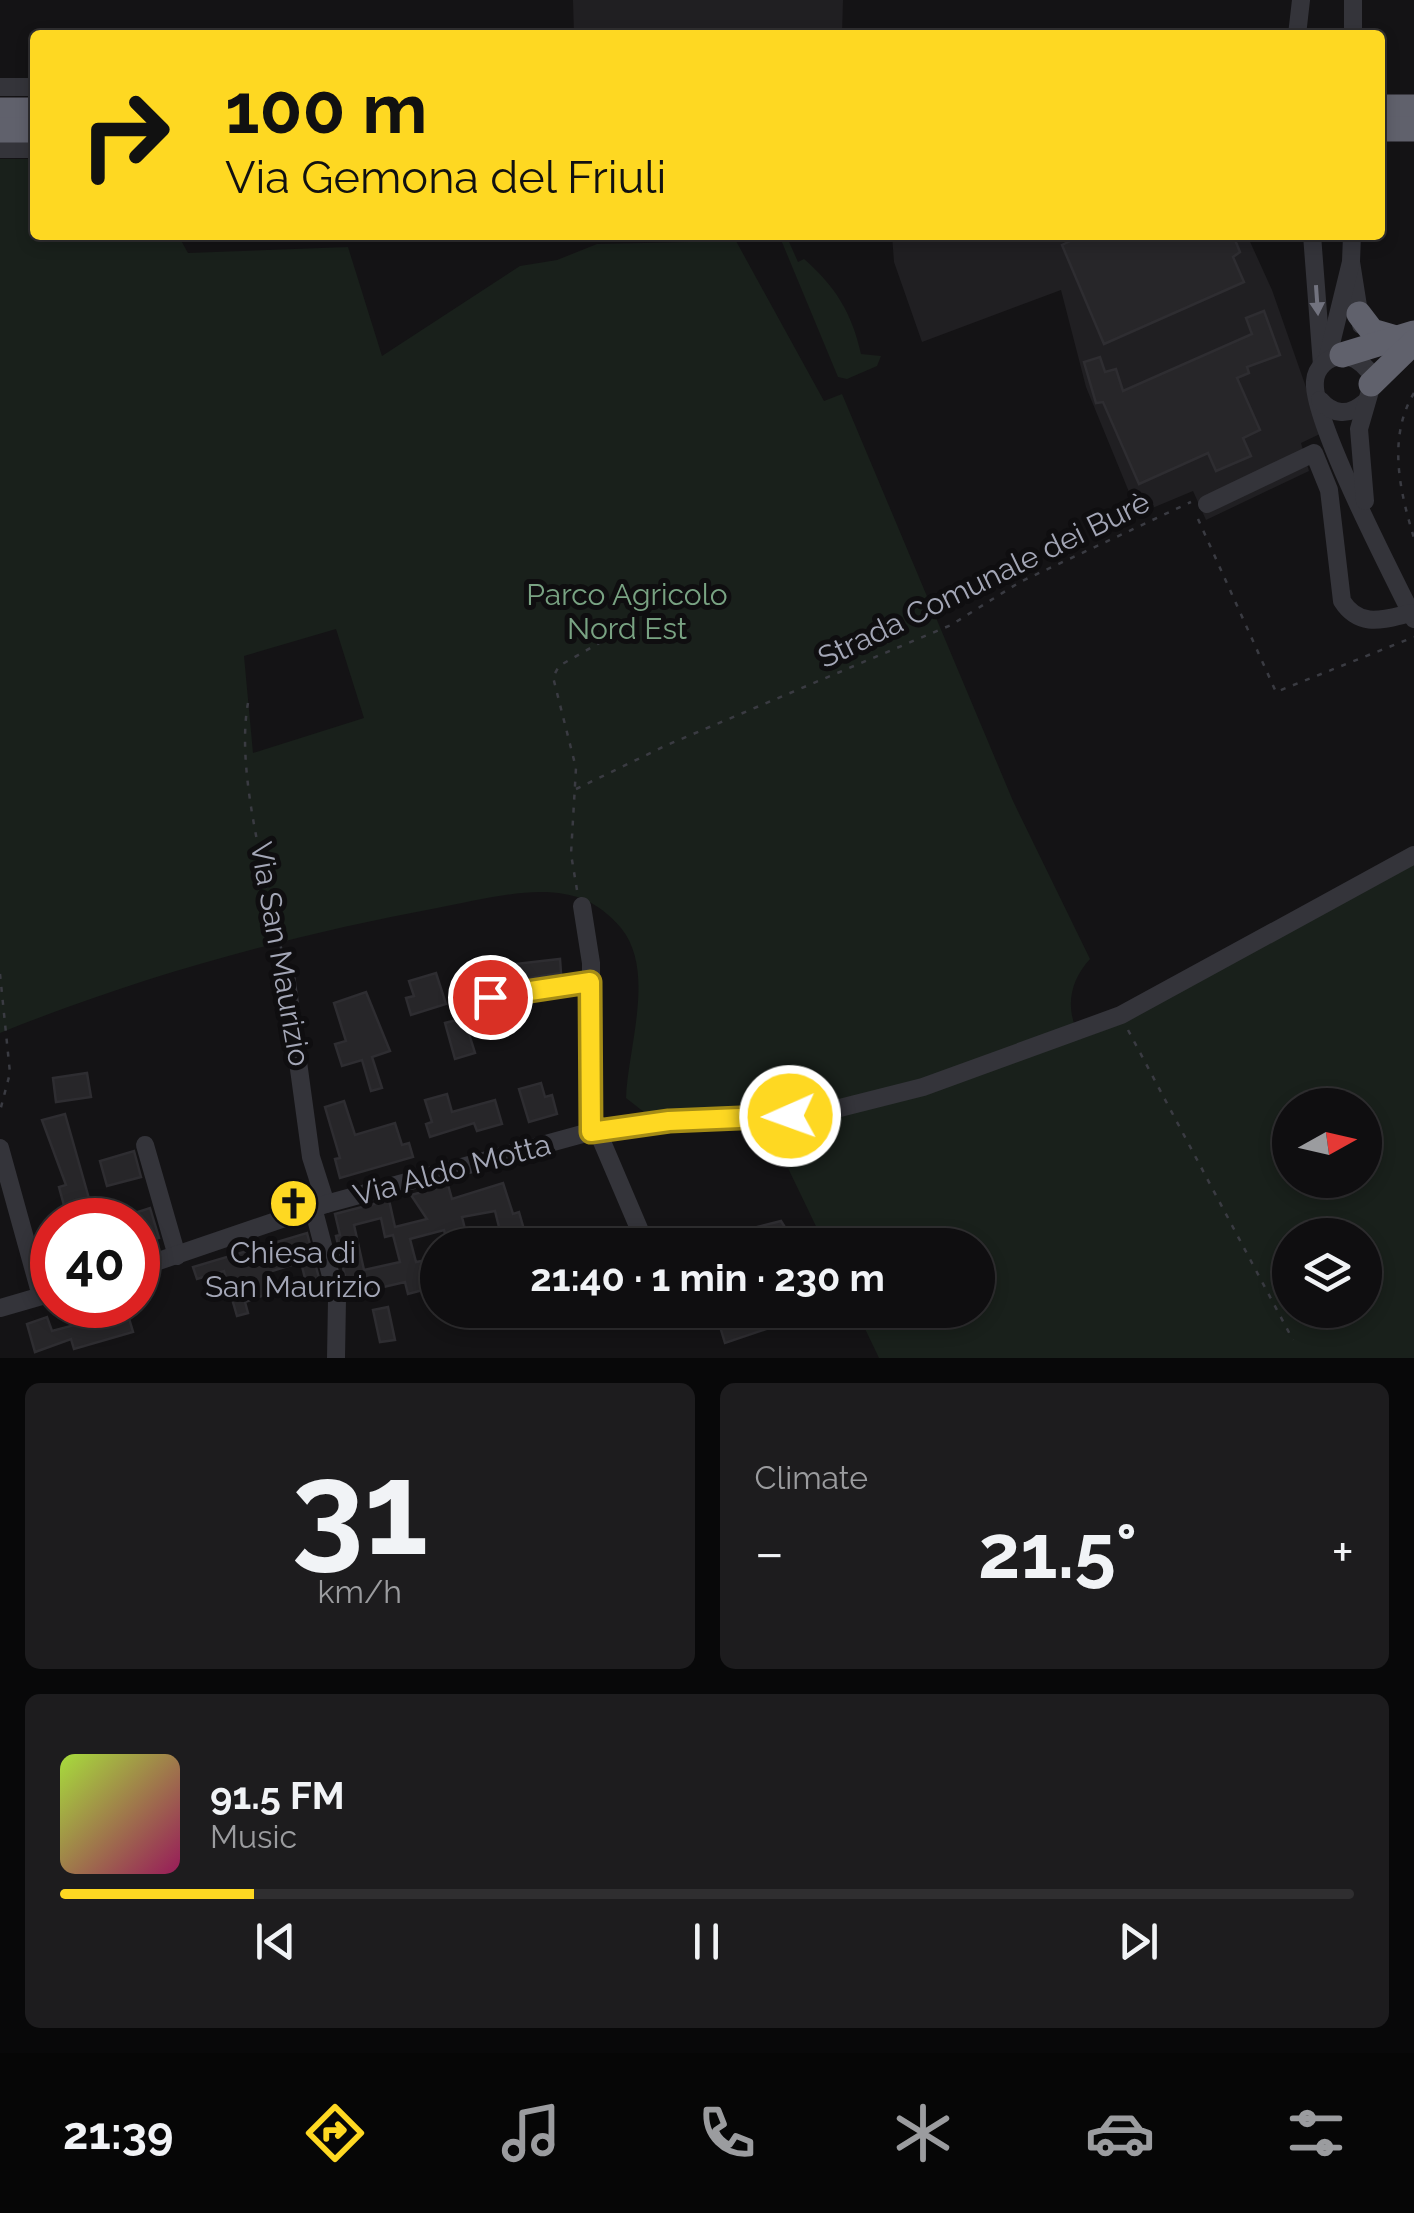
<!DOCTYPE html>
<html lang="en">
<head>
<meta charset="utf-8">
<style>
	body { margin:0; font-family:Raleway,sans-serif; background:#1d1c1e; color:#f1f3f6; height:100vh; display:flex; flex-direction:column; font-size:38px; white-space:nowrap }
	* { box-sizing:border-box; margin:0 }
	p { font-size:32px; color:#9b9c9f }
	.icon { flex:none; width:55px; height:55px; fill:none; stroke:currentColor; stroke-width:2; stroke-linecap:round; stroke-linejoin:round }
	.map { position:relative; height:1358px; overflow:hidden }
	.panel { display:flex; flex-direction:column; gap:25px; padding:25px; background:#080809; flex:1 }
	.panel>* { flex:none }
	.guide { position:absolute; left:30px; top:30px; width:1355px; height:210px; border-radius:10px; box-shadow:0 5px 15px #0003,0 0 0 2px #2f2e30; background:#fed822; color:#111; overflow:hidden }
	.needle { width:65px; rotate:82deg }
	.tools { position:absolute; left:1272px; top:1088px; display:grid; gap:20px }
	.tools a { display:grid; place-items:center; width:110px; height:110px; border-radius:50%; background:#0f0e10; box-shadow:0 5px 15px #0003,0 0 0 2px #2f2e30; font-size:50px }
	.speed { position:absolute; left:30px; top:1198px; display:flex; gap:20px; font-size:50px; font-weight:700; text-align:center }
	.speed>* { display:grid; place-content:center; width:130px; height:130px; border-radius:50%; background:#0f0e10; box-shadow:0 5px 15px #0003,0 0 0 2px #2f2e30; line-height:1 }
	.speed .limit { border:15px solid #d22; background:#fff; color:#111 }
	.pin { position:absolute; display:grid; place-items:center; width:85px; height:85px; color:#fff; margin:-42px; border:5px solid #fff; border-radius:50%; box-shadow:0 2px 10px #0007 }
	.me { position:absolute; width:110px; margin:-55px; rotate:268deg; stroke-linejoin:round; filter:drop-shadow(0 0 8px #0008) }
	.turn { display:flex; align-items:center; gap:35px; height:210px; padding:0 30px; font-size:45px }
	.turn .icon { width:130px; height:130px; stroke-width:2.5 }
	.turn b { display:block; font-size:70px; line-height:85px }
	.big { font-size:75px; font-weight:700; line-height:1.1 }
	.panel .widget { flex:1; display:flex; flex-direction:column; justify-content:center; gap:15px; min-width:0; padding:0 35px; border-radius:15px; background:#1d1c1e }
	.panel .dial { align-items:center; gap:0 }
	.dial b { font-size:130px; line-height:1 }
	.song { display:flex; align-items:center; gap:30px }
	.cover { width:120px; height:120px; border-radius:15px; background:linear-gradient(135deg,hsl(80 70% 55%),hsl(330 70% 35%)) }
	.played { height:10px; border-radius:5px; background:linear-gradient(90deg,#fed822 15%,#2f2e30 15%) }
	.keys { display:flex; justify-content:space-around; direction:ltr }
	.heat { display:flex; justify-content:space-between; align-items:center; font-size:55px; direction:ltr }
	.panel .tiles { flex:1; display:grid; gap:25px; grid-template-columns:1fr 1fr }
	.widget:last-child { grid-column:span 2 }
	.trip { position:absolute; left:420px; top:1228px; width:575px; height:100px; border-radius:50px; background:#0f0e10; box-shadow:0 5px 15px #0003,0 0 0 2px #2f2e30; font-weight:700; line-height:100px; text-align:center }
	.tab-bar { display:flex; height:160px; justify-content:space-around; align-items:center; background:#060606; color:#9b9c9f }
	.tab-bar .icon { width:70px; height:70px }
	.tab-bar .selected { color:#fed822 }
	.tab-bar b { font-size:45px; color:#f1f3f6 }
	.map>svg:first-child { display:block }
</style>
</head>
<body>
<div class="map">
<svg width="1414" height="1358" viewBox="0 0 1414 1358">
	<rect width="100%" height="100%" fill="#141315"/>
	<g fill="#201f22">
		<polygon points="573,0 843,0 842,35 574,35"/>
		<polygon points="892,235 1247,235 1272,290 1322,433 1301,443 1309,471 1206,520 1193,491 1138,514 1086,387 1061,290 922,342 894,262"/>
	</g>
	<g fill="#19201b" fill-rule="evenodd">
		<path d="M0,159H35V235H178L188,253L348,247L382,356L520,266L557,260L597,244L736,241L824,401L842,394L1013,801L1090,959C1068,983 1065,1011 1081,1039L1120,1024L1414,861V1358H879L856,1310H978V1245H825L775,1141L762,1125L649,1116L626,1098C628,1046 656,971 621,928C607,911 587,897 564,894C525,887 476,901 437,908C287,936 141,976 0,1033ZM336,629L364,718L253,753L244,656ZM1290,1105H1365V1180H1290ZM1290,1235H1365V1310H1290Z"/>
		<path d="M779,235H786L798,262L804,259C835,286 852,313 861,354L881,356L877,366L847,379L838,377Z"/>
	</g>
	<g fill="#272629" stroke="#2e2d31" stroke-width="2.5" fill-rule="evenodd">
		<polygon points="1066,235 1233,235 1240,252 1233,257 1244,282 1104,344 1062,245 1070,241"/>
		<polygon points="1264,311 1280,355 1247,367 1249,373 1237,378 1260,430 1243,438 1251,456 1216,471 1208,453 1139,484 1103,402 1096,403 1084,362 1100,357 1105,372 1116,369 1123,391 1252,334 1246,318"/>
		<polygon points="560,959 561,973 517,980 515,964"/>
		<polygon points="436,973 446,1004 411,1015 406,998 414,996 409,981"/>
		<polygon points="366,992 390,1051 372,1057 382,1088 371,1091 362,1060 342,1066 335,1044 346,1041 334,1003"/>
		<polygon points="464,1018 475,1053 455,1059 445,1023"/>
		<polygon points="87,1073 91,1097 56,1102 53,1078"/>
		<polygon points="541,1083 545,1097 552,1095 557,1114 529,1122 519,1089"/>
		<polygon points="447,1094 452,1112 495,1100 502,1124 477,1131 474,1123 430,1137 426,1124 432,1122 425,1100"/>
		<polygon points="344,1101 355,1135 395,1123 402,1145 409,1143 413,1157 340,1178 335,1159 340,1158 325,1107"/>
		<polygon points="65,1114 88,1195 94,1220 68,1220 59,1187 66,1185 42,1120"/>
		<polygon points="134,1151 141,1177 107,1186 100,1161"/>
		<path d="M503,1183L513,1214L519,1212L525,1233L502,1239L495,1211L462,1217L469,1245H448L444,1230L410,1239L416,1262L438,1258V1286L408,1294L405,1282L349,1295L336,1236L340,1235L335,1214L389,1200L395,1227L427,1219L411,1195L448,1185L452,1199ZM381,1218L385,1237L393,1235L400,1262L364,1270L354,1225Z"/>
		<polygon points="150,1208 159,1238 138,1244 138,1212"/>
		<polygon points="781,1221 796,1245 703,1245 702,1241"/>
		<polygon points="307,1233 323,1293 309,1295 301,1262 269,1272 273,1292 245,1302 248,1313 237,1316 224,1271 197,1279 193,1267"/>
		<polygon points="105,1305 125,1305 133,1332 74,1349 71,1339 35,1352 27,1324 47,1317 52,1331 109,1316"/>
		<polygon points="388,1307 395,1340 380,1342 373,1310"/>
		<polygon points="715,1310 737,1310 741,1320 767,1311 775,1326 725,1343"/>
	</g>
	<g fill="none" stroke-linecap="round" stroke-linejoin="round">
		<g stroke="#3a3b42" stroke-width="2.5" stroke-dasharray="5 8" stroke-linecap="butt">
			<path d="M1414,393C1387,438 1400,492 1414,538"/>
			<polyline points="1198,519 1276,692 1414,637"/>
			<path d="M248,703C235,774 268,886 283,957"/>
			<polyline points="576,789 667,745 951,625 1020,582 1191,502"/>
			<polyline points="577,890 571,854 576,768 553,677 559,666 613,635"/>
			<polyline points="0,974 10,1073 0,1111"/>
			<polyline points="1128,1030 1293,1340"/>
		</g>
		<g stroke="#34343a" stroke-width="18">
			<polyline points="1353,0 1353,35"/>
			<polyline points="1297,35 1301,0"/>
			<polyline points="0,87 35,87"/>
			<polyline points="0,149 35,149"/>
			<polyline points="1312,235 1322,365"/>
			<polyline points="1351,262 1361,325"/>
			<polyline points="1327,360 1351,262 1352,235"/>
			<path d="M1367,369C1360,361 1352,355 1341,356C1327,357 1316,368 1315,381C1311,419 1393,576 1414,619"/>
			<path d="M1320,400C1333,415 1349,416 1364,403"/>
			<polyline points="1365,501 1359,429 1370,391 1370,375"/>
			<path d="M1207,504L1314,453L1329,490L1342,601C1360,629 1384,619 1411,613"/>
			<polyline points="582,906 591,963 591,1132"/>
			<polyline points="286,974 311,1157 326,1204"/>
			<polyline points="490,997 589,981"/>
			<polyline points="597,1130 646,1245"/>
			<polyline points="145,1145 177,1256"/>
			<polyline points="0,1148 41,1296"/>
			<polyline points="314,1211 337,1299 336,1358"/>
			<polyline points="138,1268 326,1204 597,1130 669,1121 812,1115 923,1087 1121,1015 1414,855"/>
			<polyline points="0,1308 52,1293"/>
		</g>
		<g stroke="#60616c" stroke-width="25">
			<polyline points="1380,107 1414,107"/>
			<polyline points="0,110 35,110"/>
			<polyline points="1380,129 1414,129"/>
			<polyline points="0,130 35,130"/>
			<polyline points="1359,314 1372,331 1396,338"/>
			<polyline points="1342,355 1414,333"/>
			<polyline points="1371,384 1414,342"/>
		</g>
	</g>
	<defs><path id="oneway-solid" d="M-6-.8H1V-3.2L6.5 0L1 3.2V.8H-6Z" transform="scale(2.5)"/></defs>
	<use fill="#72737f" href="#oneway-solid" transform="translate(1317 300) rotate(86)"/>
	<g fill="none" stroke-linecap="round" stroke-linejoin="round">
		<defs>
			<polyline id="route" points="490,997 590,982 591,1132 669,1121 790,1116"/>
		</defs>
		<use href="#route" stroke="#a58c16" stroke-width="25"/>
		<use href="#route" stroke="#fed822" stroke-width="18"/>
	</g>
	<defs>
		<symbol id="church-disc" viewBox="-11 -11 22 22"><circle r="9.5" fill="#fed822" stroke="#0f0e10"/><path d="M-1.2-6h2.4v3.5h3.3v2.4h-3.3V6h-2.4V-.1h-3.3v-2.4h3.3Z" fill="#111"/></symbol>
	</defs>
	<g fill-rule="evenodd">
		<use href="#church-disc" x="266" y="1176" width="55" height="55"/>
	</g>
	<g text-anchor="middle" stroke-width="10" stroke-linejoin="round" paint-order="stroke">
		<g font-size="30" fill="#a4a7b7" stroke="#0f0e10">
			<text transform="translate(984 580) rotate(-26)" y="10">Strada Comunale dei Burè</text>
			<text transform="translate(280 954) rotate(80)" y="10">Via San Maurizio</text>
			<text transform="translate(452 1170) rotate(-15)" y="10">Via Aldo Motta</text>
		</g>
		<g font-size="30" fill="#79a383" stroke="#0f0e10">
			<text x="627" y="605">Parco Agricolo<tspan x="627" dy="34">Nord Est</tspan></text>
		</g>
		<g font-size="30" fill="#a4a7b7" stroke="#0f0e10">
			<text x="293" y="1263">Chiesa di<tspan x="293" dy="34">San Maurizio</tspan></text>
		</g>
	</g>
</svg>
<div class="tools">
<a><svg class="needle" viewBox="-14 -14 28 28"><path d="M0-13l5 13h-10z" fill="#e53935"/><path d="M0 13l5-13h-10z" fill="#9b9c9f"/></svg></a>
<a><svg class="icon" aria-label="layers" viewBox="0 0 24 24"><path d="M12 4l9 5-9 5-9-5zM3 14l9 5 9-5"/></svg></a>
</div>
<div class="speed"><div class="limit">40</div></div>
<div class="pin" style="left:490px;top:997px;background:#d93025"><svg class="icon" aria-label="arrive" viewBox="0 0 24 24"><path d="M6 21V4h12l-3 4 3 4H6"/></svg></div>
<svg class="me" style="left:790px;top:1116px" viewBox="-20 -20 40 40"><circle r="17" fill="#fed822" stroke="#fff" stroke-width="3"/><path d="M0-11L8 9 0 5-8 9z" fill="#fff"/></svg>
<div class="trip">21:40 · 1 min · 230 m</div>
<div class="guide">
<div class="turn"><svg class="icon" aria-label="right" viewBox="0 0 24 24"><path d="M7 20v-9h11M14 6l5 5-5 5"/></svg><div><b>100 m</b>Via Gemona del Friuli</div></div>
</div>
</div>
<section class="panel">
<div class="tiles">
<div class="widget dial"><b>31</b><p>km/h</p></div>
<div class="widget"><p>Climate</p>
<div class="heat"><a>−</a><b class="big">21.5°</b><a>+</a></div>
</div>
<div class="widget">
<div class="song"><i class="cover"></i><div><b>91.5 FM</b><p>Music</p></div></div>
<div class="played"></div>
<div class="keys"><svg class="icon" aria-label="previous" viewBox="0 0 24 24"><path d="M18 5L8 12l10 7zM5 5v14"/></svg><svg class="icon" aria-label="pause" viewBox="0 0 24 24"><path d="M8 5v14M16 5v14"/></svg><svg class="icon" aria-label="next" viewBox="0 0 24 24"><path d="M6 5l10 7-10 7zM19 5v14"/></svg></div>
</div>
</div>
</section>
<nav class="tab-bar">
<b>21:39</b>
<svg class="icon selected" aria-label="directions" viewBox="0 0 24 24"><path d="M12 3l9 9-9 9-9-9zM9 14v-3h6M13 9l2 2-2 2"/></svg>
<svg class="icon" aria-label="music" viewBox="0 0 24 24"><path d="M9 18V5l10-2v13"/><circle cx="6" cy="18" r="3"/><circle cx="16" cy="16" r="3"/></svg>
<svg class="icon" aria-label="phone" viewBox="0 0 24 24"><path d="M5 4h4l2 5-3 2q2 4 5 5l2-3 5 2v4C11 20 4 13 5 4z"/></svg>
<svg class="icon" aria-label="climate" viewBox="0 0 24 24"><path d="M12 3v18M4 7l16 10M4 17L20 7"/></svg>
<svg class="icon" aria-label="car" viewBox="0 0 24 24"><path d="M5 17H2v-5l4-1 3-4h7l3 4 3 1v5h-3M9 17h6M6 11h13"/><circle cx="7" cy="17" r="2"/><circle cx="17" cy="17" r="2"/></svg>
<svg class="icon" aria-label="filters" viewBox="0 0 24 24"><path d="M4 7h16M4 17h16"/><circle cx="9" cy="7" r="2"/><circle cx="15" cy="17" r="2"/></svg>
</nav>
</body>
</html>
